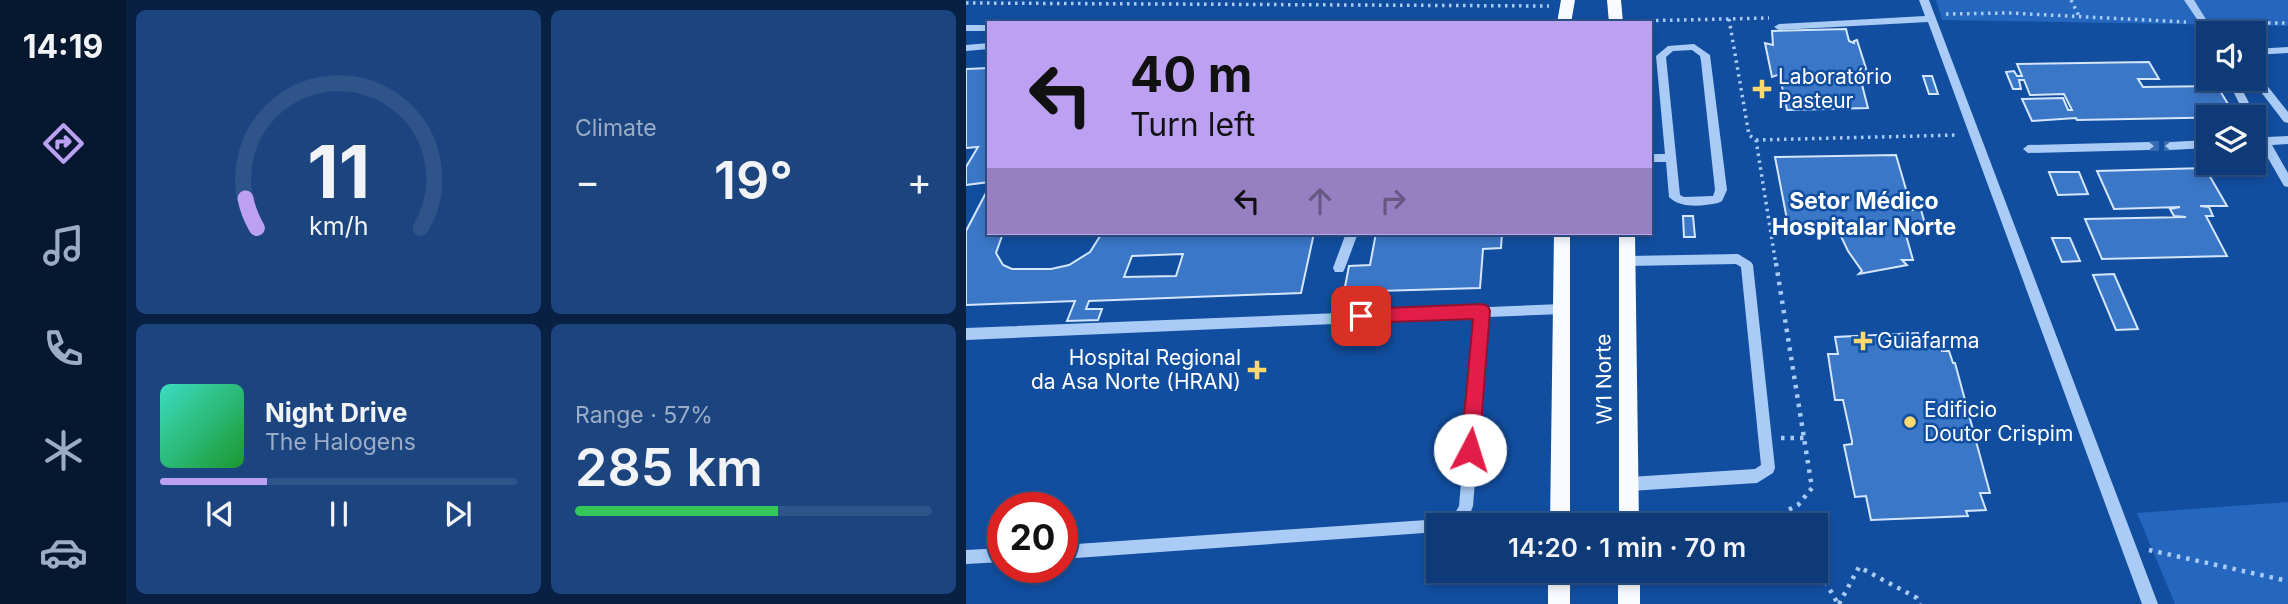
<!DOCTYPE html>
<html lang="en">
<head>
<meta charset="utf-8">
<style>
	body { margin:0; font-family:Inter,sans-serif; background:#1c4580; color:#f1f3f6; height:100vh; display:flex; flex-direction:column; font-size:26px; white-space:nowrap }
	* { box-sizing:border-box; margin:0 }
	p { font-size:23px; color:#9badc6 }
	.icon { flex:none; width:38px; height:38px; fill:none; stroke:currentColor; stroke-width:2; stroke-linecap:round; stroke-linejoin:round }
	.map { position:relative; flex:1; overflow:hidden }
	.panel { display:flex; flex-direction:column; gap:10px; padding:10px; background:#082042; width:840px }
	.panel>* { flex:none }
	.banner { position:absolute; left:21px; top:21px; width:665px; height:214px; border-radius:0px; box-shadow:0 4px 10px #0003,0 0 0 2px #2e548a; background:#bca0f2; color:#111; overflow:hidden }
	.fabs { position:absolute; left:1230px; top:21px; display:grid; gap:14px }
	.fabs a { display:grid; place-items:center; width:70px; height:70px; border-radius:0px; background:#0e3a78; box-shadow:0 4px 10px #0003,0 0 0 2px #2e548a; font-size:35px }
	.speed { position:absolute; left:21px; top:492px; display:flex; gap:14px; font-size:35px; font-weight:700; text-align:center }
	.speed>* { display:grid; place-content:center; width:91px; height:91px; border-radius:50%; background:#0e3a78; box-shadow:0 4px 10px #0003,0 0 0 2px #2e548a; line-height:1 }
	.speed .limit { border:10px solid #d22; background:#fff; color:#111 }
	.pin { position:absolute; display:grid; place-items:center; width:60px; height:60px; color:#fff; margin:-30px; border-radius:14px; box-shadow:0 4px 10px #0006 }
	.me { position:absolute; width:77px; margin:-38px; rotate:5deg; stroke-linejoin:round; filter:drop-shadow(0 0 5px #0008) }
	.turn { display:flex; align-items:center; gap:24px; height:147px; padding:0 28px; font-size:32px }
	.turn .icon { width:91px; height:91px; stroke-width:2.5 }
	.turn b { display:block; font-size:49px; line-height:60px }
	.lanes { display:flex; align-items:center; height:66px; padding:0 28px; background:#0003; justify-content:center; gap:35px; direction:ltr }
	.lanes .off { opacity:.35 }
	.big { font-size:52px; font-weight:600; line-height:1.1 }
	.panel .widget { flex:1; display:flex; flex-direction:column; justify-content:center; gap:10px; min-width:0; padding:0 24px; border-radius:10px; background:#1c4580 }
	.panel .dial { align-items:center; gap:0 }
	.dial svg { height:182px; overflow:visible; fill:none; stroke:#2e548a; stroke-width:7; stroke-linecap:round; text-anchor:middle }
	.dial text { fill:#f1f3f6; stroke:none }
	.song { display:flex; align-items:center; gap:21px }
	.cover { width:84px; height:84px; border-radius:10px; background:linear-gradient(135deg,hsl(170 70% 55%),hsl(130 70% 35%)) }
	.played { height:7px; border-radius:4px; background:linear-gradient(90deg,#bca0f2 30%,#2e548a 30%) }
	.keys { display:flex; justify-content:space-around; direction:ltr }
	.heat { display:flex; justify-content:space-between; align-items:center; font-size:38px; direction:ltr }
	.charge { height:10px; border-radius:5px; background:linear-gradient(90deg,#34c759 57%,#2e548a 0) }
	.panel .tiles { flex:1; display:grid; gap:10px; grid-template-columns:repeat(2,1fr) }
	.trip { position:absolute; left:460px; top:513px; width:402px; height:70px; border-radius:0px; background:#0e3a78; box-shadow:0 4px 10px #0003,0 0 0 2px #2e548a; font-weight:600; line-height:70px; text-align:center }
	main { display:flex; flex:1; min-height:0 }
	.dock { display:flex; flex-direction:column; width:126px; justify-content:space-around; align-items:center; background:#061730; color:#9badc6 }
	.dock .icon { width:49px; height:49px }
	.dock .active { color:#bca0f2 }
	.dock b { font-size:32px; color:#f1f3f6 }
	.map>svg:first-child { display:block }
</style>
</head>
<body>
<main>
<nav class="dock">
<b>14:19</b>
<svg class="icon active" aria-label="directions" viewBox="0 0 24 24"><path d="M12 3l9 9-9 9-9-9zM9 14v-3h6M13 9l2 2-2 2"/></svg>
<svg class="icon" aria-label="music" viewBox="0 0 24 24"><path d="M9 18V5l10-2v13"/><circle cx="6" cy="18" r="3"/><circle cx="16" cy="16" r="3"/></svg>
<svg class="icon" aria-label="phone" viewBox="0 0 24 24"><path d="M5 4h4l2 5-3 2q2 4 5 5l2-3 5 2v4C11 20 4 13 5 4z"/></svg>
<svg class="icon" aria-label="climate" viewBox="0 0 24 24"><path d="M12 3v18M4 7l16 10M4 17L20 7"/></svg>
<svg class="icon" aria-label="car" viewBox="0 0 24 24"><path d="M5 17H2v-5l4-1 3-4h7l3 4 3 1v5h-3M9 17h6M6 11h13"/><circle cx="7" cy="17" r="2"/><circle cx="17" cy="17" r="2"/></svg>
</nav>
<section class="panel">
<div class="tiles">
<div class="widget dial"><svg viewBox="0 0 100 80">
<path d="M14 69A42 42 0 1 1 86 69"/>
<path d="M14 69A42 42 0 0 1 9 56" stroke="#bca0f2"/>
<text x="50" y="56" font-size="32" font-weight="700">11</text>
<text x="50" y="72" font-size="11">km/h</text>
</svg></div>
<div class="widget"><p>Climate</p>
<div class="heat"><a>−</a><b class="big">19°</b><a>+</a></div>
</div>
<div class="widget">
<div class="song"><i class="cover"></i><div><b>Night Drive</b><p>The Halogens</p></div></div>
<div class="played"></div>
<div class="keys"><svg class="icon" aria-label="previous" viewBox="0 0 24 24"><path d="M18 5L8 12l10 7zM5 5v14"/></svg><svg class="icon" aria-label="pause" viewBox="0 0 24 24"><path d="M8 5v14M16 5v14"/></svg><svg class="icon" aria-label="next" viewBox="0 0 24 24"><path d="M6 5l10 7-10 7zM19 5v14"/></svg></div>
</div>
<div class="widget"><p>Range · 57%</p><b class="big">285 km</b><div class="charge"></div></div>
</div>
</section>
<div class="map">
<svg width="1322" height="604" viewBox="0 0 1322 604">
	<rect width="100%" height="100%" fill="#124ea0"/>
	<g fill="#2567be">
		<polygon points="970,0 1322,0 1322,26 976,20"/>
		<polygon points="1322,502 1322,604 1209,604 1171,513"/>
	</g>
	<g fill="#3b77c7" stroke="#d3e6fe" stroke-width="2" fill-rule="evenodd">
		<polygon points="880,29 883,41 888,43 888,41 891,40 902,75 893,73 902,108 821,110 814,77 811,75 806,77 799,43 807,45 806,31"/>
		<polygon points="1183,62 1193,79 1172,79 1177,87 1251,86 1270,117 1111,120 1110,118 1066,121 1056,99 1097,98 1102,110 1106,110 1098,94 1064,95 1058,80 1053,80 1055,89 1047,89 1040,72 1048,71 1051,76 1056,76 1051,64"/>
		<polygon points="23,68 23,182 0,185 0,167 12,147 0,148 0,69"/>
		<polygon points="957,76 966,76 972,94 963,94"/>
		<polygon points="930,155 946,210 955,210 960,227 938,228 947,260 936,260 941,265 893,274 896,271 882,251 872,230 823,230 809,157"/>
		<polygon points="1239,168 1261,206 1234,206 1243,207 1247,216 1240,216 1261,256 1136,259 1119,219 1220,217 1208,216 1204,209 1214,207 1148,209 1131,171"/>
		<polygon points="1083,172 1113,172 1122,194 1092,195"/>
		<path d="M23,187V233H37L30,253L37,265L46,269H85L103,265L124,252L136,233H348L335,293L123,301L120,309H136L132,320L101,321L109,301L0,305V231ZM217,254L210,276L158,277L166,256Z"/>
		<polygon points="717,216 727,216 729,237 718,237"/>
		<polygon points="410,233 536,233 535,248 517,249 514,288 378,292 383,266 404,265"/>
		<polygon points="1086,238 1104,238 1114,261 1096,262"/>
		<polygon points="1148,274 1172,329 1150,330 1127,275"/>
		<polygon points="952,333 953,338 972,337 976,351 983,351 987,363 989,363 1024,493 1014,493 1020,510 1000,511 1002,516 905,520 900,496 889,497 878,445 886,444 886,441 877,400 869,400 862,354 872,354 869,337"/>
	</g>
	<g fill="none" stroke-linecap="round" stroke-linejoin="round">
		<polyline stroke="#3669ae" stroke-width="10" stroke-dasharray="10 5" stroke-linecap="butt" points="1183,146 1204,146"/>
		<g stroke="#aacbf5" stroke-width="3.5" stroke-dasharray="2.5 4.5" stroke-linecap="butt">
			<polyline points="1105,0 1114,18"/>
			<polyline points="0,3 583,6"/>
			<polyline points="980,14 1043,13 1220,22"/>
			<polyline points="763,19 783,135 790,140 810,265"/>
			<polyline points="669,21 803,18"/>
			<polyline points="1260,23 1322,23"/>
			<polyline points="790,140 992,135"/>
		</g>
		<g stroke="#aacbf5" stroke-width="4.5" stroke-dasharray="3.5 6" stroke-linecap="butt">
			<polyline points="810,263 846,488 832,505 820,511 828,525"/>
			<polyline points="815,438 839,438"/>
			<polyline points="1183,550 1322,581"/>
			<polyline points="850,565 872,604"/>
			<polyline points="873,604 893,567 951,598 954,604"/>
		</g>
		<g fill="#aacbf5" fill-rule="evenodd">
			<polygon points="953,0 963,0 1192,604 1176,604 962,22 813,30 808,27 813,24 959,16"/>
			<polygon points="1218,0 1228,0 1241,21 1254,33 1243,33 1235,25"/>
			<rect x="0" y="25" width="23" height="6"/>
			<polygon points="23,43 23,49 0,51 0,45"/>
			<path d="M728,44L744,55L761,190L756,201L752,203C737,206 715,209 703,197L700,162H684V154H699L690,56L702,46ZM726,50L734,56L735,61L749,190L747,196L718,197L714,195L700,57L707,51Z"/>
			<polygon points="1322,47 1322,53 1288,55 1288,49"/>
			<polygon points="1288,73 1292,74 1322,112 1322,123 1318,122 1285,79 1288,79"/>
			<polygon points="1261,79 1271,79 1290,117 1289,120 1288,117 1280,117"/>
			<polygon points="1288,120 1292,121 1301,137 1322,136 1322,144 1306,145 1322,173 1322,187 1318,186 1295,146 1288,145 1288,139 1291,138 1288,133"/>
			<polygon points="1242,140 1242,148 1204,150 1199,146 1204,142"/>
			<polygon points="1183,142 1188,146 1183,150 1062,153 1057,149 1062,145"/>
			<polygon points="380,233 392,233 379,268 377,272 369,272 367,268"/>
			<polygon points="772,254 785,262 787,265 809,468 807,473 791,483 664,491 659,489 657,484 659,479 664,477 789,469 795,465 775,267 770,264 662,266 658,264 656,261 658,258 662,256"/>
			<polygon points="596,304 600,305 602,309 600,313 596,314 522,317 507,506 502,519 497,525 472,525 472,532 96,559 96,545 475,519 488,515 493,506 509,318 0,340 0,328"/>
			<polygon points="37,548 37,562 0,564 0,550"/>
		</g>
		<g fill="#f8fbff" fill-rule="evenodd">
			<polygon points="595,0 609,0 605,23 591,23"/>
			<polygon points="641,0 655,0 657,23 643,23"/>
			<polygon points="588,233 604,233 604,525 584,525"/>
			<polygon points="653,233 669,233 673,525 653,525"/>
			<rect x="582" y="570" width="22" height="34"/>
			<rect x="652" y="570" width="22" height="34"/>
		</g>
	</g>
	<polygon fill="#e11d48" stroke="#92132f" stroke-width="2" points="516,304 522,306 524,311 513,450 511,456 504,459 498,456 495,450 507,319 395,323 389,320 387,316 389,311 395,309"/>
	<g fill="#ffd86e" stroke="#124ea0" stroke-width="2.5">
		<path d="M792.5 78.5h7v7h7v7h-7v7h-7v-7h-7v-7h7z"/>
		<path d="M893.5 330.5h7v7h7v7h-7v7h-7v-7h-7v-7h7z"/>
		<path d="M287.5 359.5h7v7h7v7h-7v7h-7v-7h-7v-7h7z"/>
		<circle cx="944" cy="422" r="7"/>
	</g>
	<g text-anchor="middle" stroke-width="5" stroke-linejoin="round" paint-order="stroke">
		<g font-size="21" fill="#fff" stroke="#124ea0" text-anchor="start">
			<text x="812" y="84">Laboratório<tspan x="812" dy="24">Pasteur</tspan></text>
			<text x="911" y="348">Guiafarma</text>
			<text x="275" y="365" text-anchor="end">Hospital Regional<tspan x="275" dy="24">da Asa Norte (HRAN)</tspan></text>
			<text x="958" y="417">Edificio<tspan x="958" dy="24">Doutor Crispim</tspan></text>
		</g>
		<g font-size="21" fill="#fff" stroke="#124ea0">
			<text transform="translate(638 379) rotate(-91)" y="7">W1 Norte</text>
		</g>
		<g font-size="23" font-weight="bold" fill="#fff" stroke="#124ea0">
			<text x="898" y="209">Setor Médico<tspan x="898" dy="26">Hospitalar Norte</tspan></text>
		</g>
	</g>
</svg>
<div class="fabs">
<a><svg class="icon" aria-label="sound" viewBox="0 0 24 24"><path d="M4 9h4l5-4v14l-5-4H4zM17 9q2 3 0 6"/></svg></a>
<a><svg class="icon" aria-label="layers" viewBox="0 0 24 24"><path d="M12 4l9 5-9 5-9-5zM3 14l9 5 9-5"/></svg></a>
</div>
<div class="speed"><div class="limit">20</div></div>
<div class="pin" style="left:395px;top:316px;background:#d93025"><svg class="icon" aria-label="arrive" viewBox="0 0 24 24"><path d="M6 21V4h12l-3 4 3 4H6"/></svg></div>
<svg class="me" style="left:504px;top:450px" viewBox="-20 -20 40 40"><circle r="19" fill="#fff"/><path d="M0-13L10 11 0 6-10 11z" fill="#e11d48"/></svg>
<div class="trip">14:20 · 1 min · 70 m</div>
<div class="banner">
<div class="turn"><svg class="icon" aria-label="left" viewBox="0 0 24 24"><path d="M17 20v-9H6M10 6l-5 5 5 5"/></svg><div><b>40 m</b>Turn left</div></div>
<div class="lanes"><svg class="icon" aria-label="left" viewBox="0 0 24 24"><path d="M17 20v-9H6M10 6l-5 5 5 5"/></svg><svg class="icon off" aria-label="ahead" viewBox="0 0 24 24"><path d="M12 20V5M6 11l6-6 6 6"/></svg><svg class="icon off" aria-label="right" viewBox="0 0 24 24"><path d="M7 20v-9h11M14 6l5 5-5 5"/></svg></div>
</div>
</div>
</main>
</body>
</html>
